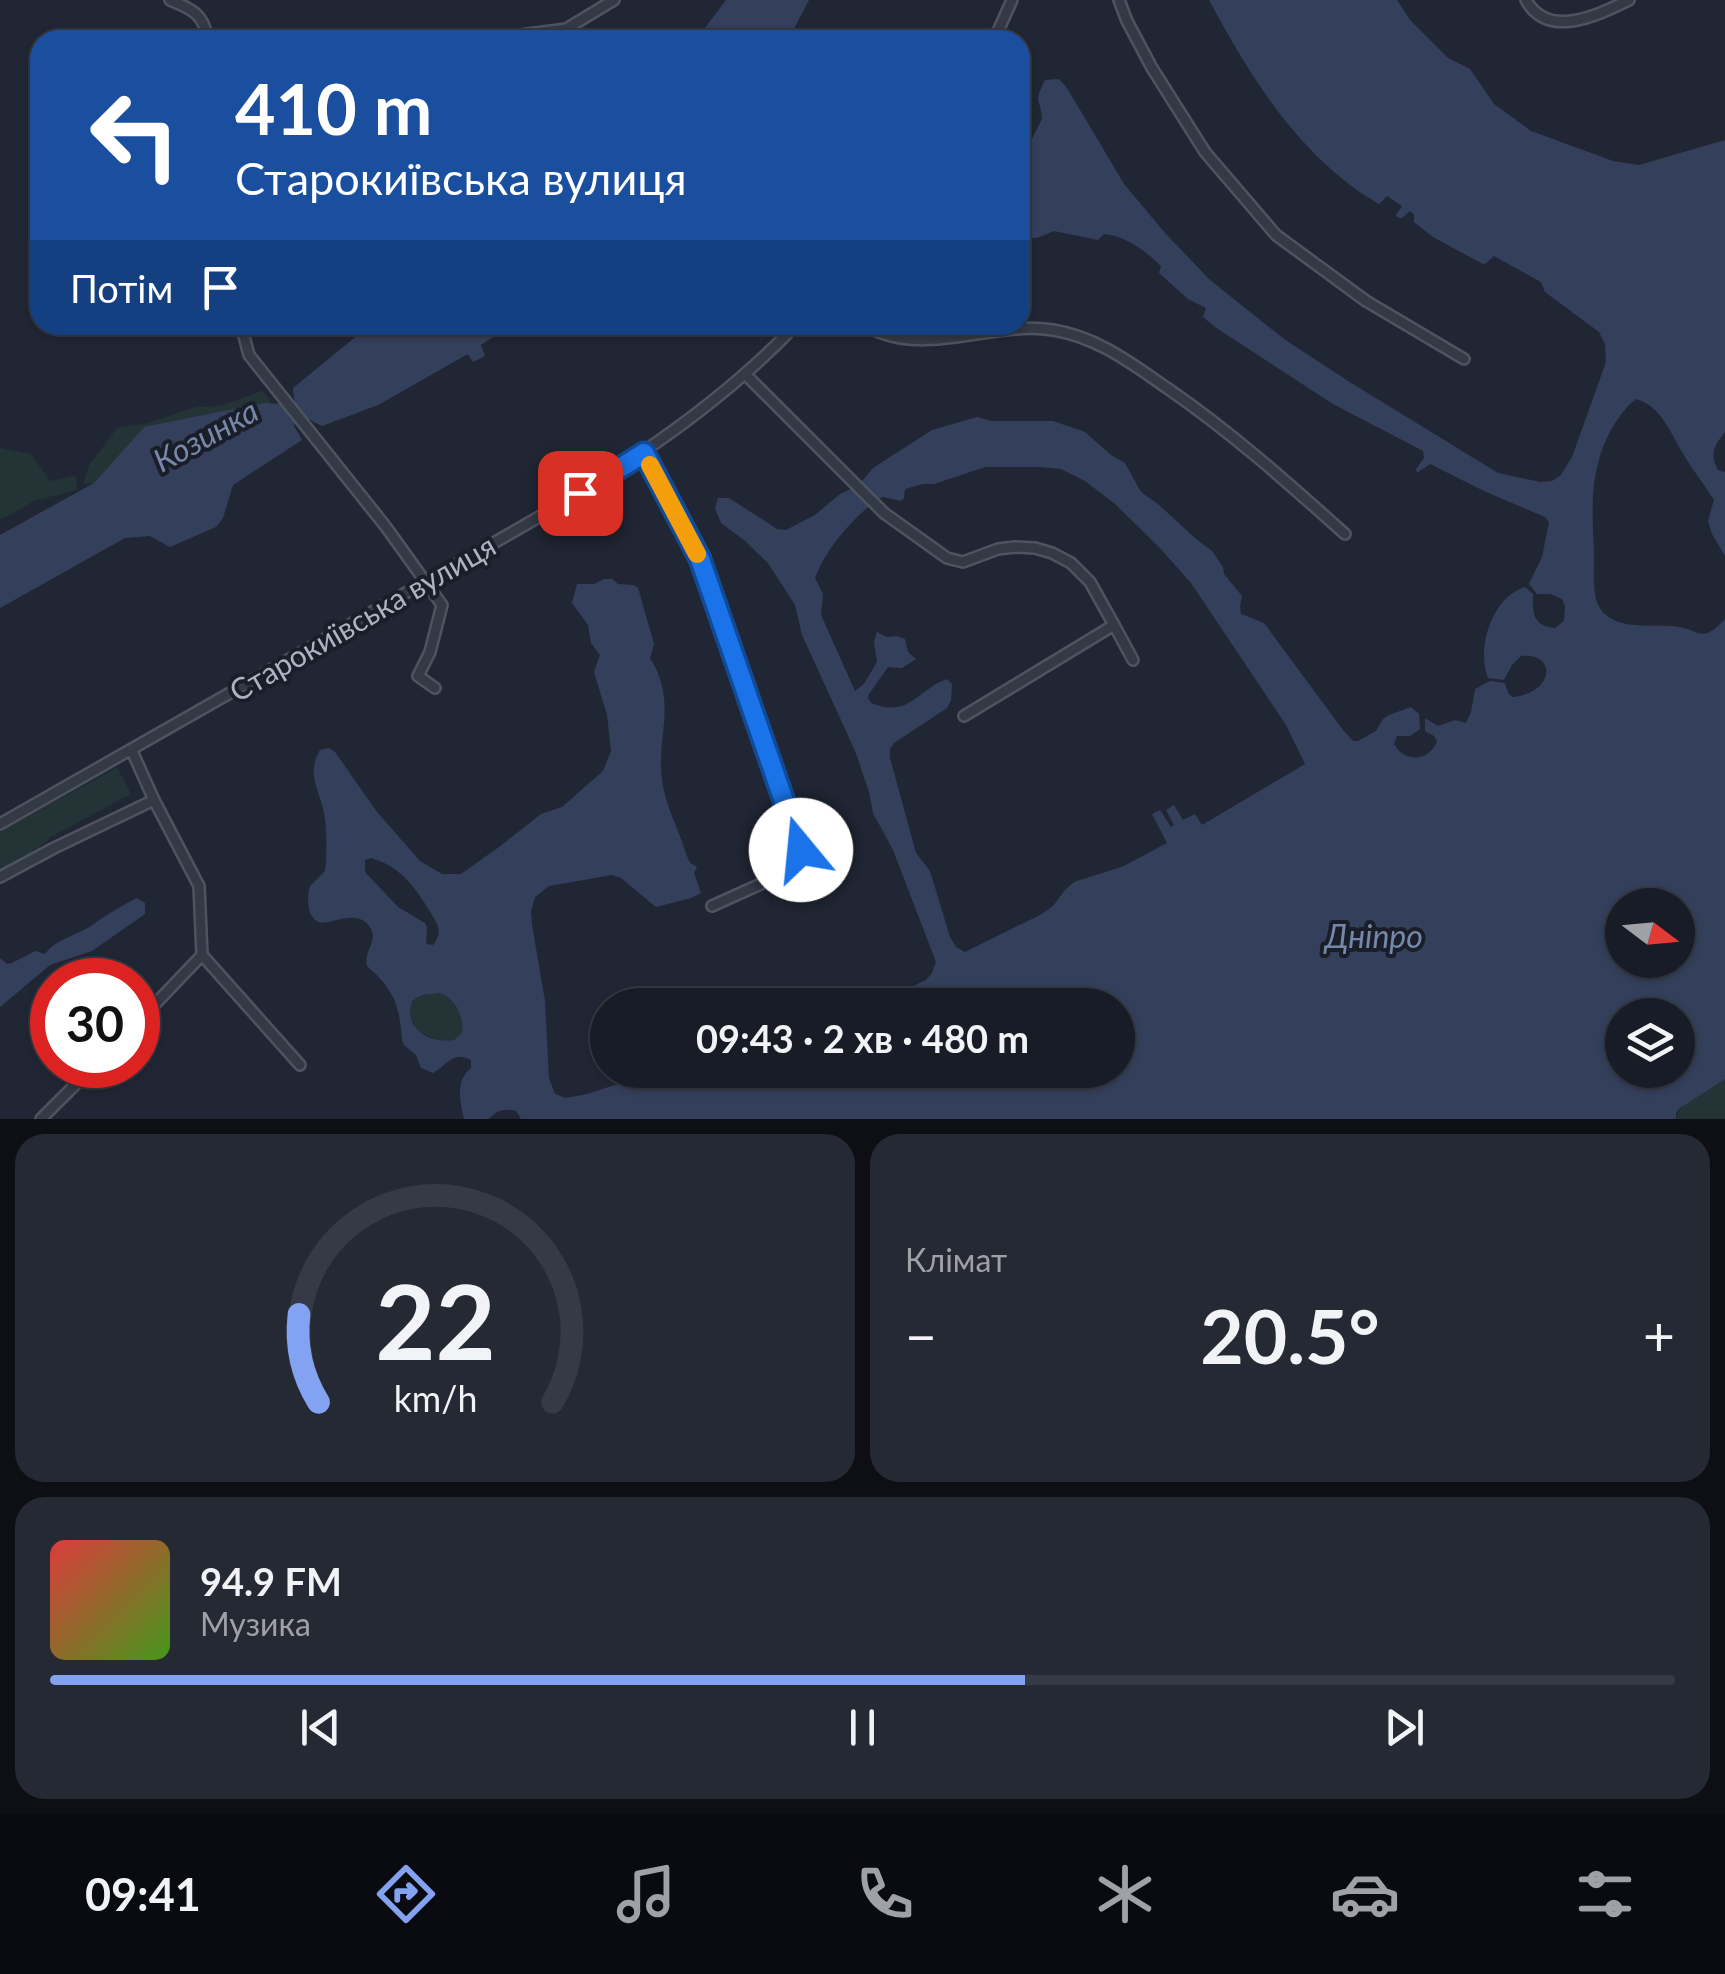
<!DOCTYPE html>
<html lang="uk">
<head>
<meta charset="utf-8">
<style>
	body { margin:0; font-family:Lato,sans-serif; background:#252933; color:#f1f3f6; height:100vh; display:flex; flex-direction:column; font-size:38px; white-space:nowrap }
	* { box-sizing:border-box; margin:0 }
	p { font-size:32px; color:#9fa1a7 }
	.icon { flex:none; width:55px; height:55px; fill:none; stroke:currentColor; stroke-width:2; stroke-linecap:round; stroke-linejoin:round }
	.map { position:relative; height:1119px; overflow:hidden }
	.drawer { display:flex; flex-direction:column; gap:15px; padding:15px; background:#0d0f15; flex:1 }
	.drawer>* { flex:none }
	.top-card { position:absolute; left:30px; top:30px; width:1000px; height:305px; border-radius:30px; box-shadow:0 2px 8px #0004,0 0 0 2px #363a44; background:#1a4fa0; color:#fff; overflow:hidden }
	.needle { width:65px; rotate:106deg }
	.controls { position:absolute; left:1605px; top:888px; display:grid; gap:20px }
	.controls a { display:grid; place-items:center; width:90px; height:90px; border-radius:50%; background:#181c27; box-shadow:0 2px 8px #0004,0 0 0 2px #363a44; font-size:50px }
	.speed { position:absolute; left:30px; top:958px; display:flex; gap:20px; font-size:50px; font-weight:700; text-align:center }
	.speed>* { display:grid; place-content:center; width:130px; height:130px; border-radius:50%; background:#181c27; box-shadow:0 2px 8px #0004,0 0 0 2px #363a44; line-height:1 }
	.speed .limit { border:15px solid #d22; background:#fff; color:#111 }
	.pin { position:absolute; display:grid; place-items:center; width:85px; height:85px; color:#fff; margin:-42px; border-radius:20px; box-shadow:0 5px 15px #0006 }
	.me { position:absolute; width:110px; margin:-55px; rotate:343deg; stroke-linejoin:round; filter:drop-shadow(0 0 8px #0008) }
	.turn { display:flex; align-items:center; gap:35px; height:210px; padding:0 40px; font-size:45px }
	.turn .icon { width:130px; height:130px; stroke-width:2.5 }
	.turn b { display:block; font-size:70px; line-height:85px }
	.then { display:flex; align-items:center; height:95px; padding:0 40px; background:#0003; gap:20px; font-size:38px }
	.big { font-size:75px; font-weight:700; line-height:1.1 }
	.drawer .widget { flex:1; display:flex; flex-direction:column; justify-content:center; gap:15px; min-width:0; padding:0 35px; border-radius:30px; background:#252933 }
	.drawer .dial { align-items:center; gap:0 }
	.dial svg { height:260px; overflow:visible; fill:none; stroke:#363a44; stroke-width:7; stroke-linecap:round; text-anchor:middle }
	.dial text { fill:#f1f3f6; stroke:none }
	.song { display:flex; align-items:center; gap:30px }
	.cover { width:120px; height:120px; border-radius:15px; background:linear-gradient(135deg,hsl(0 70% 55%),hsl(100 70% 35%)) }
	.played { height:10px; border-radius:5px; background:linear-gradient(90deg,#83a2f1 60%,#363a44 60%) }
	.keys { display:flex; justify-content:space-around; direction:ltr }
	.heat { display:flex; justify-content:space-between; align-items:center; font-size:55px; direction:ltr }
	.drawer .tiles { flex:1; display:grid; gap:15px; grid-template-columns:1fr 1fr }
	.widget:last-child { grid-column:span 2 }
	.trip { position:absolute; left:590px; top:988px; width:545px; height:100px; border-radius:50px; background:#181c27; box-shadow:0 2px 8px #0004,0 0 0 2px #363a44; font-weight:700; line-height:100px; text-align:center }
	.tab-bar { display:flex; height:160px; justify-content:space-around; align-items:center; background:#0a0b10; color:#9fa1a7 }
	.tab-bar .icon { width:70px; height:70px }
	.tab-bar .on { color:#83a2f1 }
	.tab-bar b { font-size:45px; color:#f1f3f6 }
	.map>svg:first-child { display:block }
</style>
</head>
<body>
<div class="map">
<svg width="1725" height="1119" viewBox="0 0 1725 1119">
	<rect width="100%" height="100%" fill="#202634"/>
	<g fill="#233336">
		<polygon points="262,391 268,397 271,407 144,427 94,483 83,484 89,465 117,428 148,423 196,407 220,406"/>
		<polygon points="0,448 31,454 50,481 76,476 77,490 34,501 6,517 0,519"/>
		<polygon points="117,767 131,794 49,838 48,841 32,851 32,857 0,874 0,832"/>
		<path d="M440,993C456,999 464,1017 462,1033L454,1040H437L416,1030L409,1011L412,1001L422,995Z"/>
		<path d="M1725,1079V1119H1676C1680,1099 1708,1089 1725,1079Z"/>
	</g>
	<g fill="#34405b" fill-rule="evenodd">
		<polygon points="726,0 809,0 788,40 696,40"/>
		<path d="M1209,0H1397L1410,20L1448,58L1470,69L1494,104L1531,131L1613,161L1639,165L1725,140V432C1714,446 1709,454 1718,470L1725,472V556L1712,534L1708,521L1714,500C1704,484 1692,469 1682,452C1670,432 1661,406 1636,399C1618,413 1603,441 1598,464C1590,492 1593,526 1594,555C1594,568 1593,581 1595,594C1596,601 1599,609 1605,614C1620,629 1651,625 1671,626C1701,628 1700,646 1725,619V1079L1680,1108L1676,1113V1119H521L516,1111C506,1108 496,1110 489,1119H464C460,1102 455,1080 471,1068V1060C453,1050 447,1065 433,1073L421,1068L416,1055L404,1045L402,1040C399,1004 395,991 367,966C363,952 378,941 371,929C358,906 331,926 319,922C306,918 307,896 310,886L325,871C327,859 327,825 324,813C319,789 306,773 320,750L329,748L335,752L377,812L420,861L442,874H461L499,847L541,814L562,807L603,771L611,751L607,715L594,672L600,655L591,643L588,625L572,603L577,584H594L604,579H612L618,584L633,585L638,588L654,644L650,658C678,703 656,735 662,780C665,806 679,829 686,854L690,863L697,867L694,873L701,893L691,898L656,907L621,878L612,875L549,886L535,897L531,912L532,925L545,1001L549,1078L555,1094L566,1098L587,1094L661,1070H1118V1005H872L926,980L932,973L936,962L893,850L873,813L869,792L856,753L802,635L795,605L768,563L744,540L721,523L715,508L718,498H729L777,529L786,530L815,515L840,494L858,486L873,468L932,430L977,417L992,421H1053L1085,432L1111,455L1125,463L1141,492L1158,504L1196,539L1212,551L1223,567L1224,574L1242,596L1240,606L1241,614L1264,623L1343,730L1353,741H1358L1376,731L1383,719L1389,715L1411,707L1419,714L1420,729L1410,736H1397L1394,744C1405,763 1429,762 1437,741L1434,736L1425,731V718L1438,726L1455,720L1466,723L1471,712L1475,689L1490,681L1505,683L1508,693L1512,697C1554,694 1558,652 1521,656L1512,665L1504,680L1488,678C1476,648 1492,597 1525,587L1533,594C1532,613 1533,626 1555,628L1564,621L1565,606L1562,599L1550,594H1537L1529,584L1542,557L1549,522L1545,517L1484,491L1430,464L1417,473L1416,469L1424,458L1423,451L1333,404L1215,327L1203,317L1206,308L1188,299L1159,273L1161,266C1146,251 1126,236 1104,234L1098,240L1054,231L1037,238L1020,237V162L1042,119C1041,96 1032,106 1045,80L1059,79L1067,88L1124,184L1165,233L1210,280L1284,339L1348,381L1498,473L1540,482L1552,481L1561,475L1572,457L1606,362L1605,344L1599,332L1545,292L1541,282L1494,256L1485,264L1481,263L1433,237L1414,222V215L1410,211L1402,218L1397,217L1396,215L1402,206L1387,196L1379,204C1300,158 1251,78 1209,0ZM985,467H1041L1061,469L1085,481L1115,504L1158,546L1191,583L1286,725L1305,764L1202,825L1195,814L1183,820L1174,805L1166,810L1174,825L1171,827L1160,810L1152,814L1167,843L1124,866L1074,882L1065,890L1053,906L1042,914L965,952L956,947L950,937L930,871L916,853L890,758V749L894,743L947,708L951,700L952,684L947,679C918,689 909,719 871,703L868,698L869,694L888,667L902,668L916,659L908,652L905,639L897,636L887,637L877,632L874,642L877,662L864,684L855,691L821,615L823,594L815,578C827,547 851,520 878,499L883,497L901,501L904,498L905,489L923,484H934ZM371,858C400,866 414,886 429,910C437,923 444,931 433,945L426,944L427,927L425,923L398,907L365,872V860ZM1622,905H1678V960H1622ZM440,993C456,999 464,1017 462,1033L454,1040C429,1044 403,1028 412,1001L422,995ZM1622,1015H1678V1070H1622Z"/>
		<path d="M365,325H512L481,345L485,356L473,362L468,354L378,405L322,426C303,417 294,410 293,388L359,334Z"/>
		<polygon points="264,403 283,404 295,419 294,426 302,440 233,485 223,518 216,527 170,547 150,536 125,538 0,608 0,535 94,483 144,427"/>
		<path d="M137,898L145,903V914L92,951L50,965L0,1007V958L7,964L12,963L35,951L45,954C57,938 77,936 94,924C108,914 121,906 137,898Z"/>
	</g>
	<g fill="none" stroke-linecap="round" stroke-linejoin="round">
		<defs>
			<g id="minor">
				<path d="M170,0C192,9 204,14 208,40"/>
				<polyline points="1119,0 1127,21 1152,68 1205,152 1276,235 1366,301 1464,359"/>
				<path d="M1526,0C1548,40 1598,15 1629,0"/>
				<polyline points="481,40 566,29 614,0"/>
				<polyline points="994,40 1012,0"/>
				<polyline points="241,325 249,355 386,527 442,605 430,652 418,676 435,688"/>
				<path d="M865,325C922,360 991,320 1053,330C1097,337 1131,363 1167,388C1231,432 1287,482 1345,534"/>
				<polyline points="745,374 884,513 947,558 963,562 998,549 1015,547 1035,548 1052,553 1071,563 1090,582 1114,625 964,716"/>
				<polyline points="644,453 700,559 801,850 799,860 789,877 777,881 763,883 712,906"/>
				<polyline points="1114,625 1133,660"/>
				<polyline points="132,751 154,800 199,886 202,955 300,1065"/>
				<path d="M0,824C138,745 277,667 416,587C551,510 687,439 796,325"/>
				<polyline points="0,877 54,848 154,800"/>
				<polyline points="138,1022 202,955"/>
				<polyline points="41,1119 95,1065"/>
			</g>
		</defs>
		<use href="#minor" stroke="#4e5360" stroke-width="14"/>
		<use href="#minor" stroke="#333945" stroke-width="9"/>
	</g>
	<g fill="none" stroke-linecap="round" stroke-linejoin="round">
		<defs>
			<polyline id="route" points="580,493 644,453 700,559 801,850"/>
		</defs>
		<use href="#route" stroke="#114b97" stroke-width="25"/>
		<use href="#route" stroke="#1a73e8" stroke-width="18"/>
		<polyline stroke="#f59e0b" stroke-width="18" points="650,465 697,554"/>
	</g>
	<g text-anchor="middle" stroke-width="8" stroke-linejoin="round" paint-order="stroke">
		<g font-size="30" fill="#adb3c2" stroke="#191e29">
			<text transform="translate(363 619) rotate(-30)" y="10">Старокиївська вулиця</text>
		</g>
		<g font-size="32" font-style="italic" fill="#7687aa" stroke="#191e29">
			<text transform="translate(206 436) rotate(-29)" y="11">Козинка</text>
			<text x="1374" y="948">Дніпро</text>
		</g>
	</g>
</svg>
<div class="controls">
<a><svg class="needle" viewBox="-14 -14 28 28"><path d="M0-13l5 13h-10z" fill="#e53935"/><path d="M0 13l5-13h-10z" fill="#9fa1a7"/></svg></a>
<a><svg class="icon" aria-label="layers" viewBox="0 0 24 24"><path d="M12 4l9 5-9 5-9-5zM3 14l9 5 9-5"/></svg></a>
</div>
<div class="speed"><div class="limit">30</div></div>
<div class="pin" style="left:580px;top:493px;background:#d93025"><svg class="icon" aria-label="arrive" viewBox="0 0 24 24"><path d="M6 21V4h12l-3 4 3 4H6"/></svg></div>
<svg class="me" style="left:801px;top:850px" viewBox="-20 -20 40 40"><circle r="19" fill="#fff"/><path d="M0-13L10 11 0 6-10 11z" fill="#1a73e8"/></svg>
<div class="trip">09:43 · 2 хв · 480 m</div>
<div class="top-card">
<div class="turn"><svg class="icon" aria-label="left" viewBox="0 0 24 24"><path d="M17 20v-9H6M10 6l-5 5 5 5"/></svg><div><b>410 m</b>Старокиївська вулиця</div></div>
<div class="then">Потім<svg class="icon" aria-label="arrive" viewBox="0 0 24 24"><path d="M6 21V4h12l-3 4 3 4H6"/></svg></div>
</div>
</div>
<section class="drawer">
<div class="tiles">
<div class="widget dial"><svg viewBox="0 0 100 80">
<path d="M14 69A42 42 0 1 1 86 69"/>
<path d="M14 69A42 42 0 0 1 8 42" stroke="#83a2f1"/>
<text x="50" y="56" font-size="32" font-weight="700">22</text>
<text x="50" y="72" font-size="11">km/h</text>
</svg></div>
<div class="widget"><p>Клімат</p>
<div class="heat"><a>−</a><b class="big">20.5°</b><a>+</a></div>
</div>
<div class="widget">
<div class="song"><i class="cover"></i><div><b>94.9 FM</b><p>Музика</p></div></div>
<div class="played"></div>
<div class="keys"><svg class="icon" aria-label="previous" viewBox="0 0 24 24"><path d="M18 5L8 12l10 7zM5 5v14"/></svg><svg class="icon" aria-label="pause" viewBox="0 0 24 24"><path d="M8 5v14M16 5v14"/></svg><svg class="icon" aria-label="next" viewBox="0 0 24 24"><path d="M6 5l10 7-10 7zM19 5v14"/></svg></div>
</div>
</div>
</section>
<nav class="tab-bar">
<b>09:41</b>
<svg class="icon on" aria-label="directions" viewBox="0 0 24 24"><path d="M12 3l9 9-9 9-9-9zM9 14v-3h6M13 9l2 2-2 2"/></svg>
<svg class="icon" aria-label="music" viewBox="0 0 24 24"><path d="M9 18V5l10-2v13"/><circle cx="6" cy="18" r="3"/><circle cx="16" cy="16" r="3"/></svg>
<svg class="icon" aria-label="phone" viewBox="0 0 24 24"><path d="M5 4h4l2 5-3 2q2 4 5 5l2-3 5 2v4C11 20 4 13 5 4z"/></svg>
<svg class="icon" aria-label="climate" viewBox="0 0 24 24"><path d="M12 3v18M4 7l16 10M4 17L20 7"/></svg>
<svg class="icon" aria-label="car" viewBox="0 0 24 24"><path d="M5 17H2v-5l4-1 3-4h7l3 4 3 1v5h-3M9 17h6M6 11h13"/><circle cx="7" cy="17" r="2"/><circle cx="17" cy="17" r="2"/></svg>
<svg class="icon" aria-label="filters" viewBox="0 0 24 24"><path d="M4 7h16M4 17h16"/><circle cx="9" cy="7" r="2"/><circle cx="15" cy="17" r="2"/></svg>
</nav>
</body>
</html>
